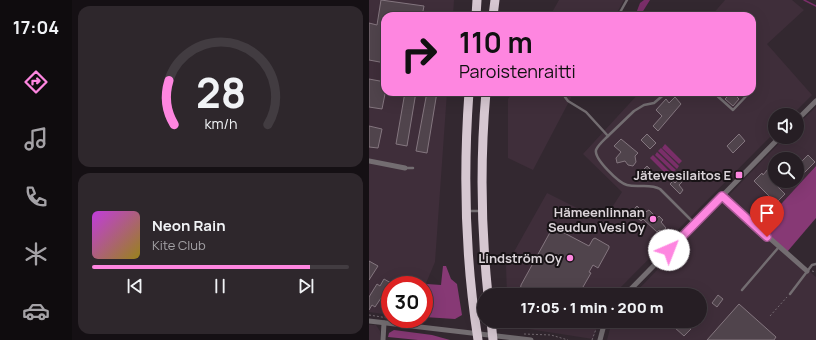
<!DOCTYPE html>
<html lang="en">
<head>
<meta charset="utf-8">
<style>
	body { margin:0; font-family:Manrope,sans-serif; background:#2e272c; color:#f1f3f6; height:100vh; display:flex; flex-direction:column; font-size:15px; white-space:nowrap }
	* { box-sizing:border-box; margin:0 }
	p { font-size:13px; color:#a4a2a6 }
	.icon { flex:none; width:22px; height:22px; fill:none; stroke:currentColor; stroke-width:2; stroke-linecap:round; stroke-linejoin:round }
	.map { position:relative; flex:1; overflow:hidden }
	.side { display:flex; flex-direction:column; gap:6px; padding:6px; background:#151014; width:297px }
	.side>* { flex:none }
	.top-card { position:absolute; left:12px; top:12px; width:375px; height:84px; border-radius:12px; box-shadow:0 4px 16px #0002,0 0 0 1px #423c41; background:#fe86e0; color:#111; overflow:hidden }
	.controls { position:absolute; left:399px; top:108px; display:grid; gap:8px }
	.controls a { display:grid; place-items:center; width:36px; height:36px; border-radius:50%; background:#261e24; box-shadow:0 4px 16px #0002,0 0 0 1px #423c41; font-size:20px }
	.speed { position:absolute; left:12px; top:276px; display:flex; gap:8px; font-size:20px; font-weight:700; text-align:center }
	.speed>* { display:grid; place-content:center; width:52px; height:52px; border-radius:50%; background:#261e24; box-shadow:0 4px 16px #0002,0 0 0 1px #423c41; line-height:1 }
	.speed .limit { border:6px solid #d22; background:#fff; color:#111 }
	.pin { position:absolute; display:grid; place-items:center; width:34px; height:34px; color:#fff; margin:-41px -17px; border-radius:50% 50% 50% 0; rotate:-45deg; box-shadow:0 0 4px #0007 }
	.pin .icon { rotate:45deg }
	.me { position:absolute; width:44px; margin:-22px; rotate:44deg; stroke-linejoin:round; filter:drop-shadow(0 0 3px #0008) }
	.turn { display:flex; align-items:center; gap:14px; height:84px; padding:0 12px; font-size:18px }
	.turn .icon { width:52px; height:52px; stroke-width:2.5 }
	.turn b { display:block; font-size:28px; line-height:34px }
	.side .card { flex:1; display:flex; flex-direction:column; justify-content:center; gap:6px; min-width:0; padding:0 14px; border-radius:12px; background:#2e272c }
	.side .dial { align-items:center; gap:0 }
	.dial svg { height:104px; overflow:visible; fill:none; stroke:#423c41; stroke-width:7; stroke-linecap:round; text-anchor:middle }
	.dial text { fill:#f1f3f6; stroke:none }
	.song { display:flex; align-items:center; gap:12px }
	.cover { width:48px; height:48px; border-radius:6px; background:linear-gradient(135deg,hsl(290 70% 55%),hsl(50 70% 35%)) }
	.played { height:4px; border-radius:2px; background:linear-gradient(90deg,#fe86e0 85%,#423c41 85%) }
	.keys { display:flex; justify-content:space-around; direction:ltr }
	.trip { position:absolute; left:108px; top:288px; width:230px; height:40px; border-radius:20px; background:#261e24; box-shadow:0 4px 16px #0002,0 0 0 1px #423c41; font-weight:800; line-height:40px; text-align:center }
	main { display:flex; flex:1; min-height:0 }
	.menu { display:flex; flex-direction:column; width:72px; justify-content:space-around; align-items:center; background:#0f0c0e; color:#a4a2a6 }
	.menu .icon { width:28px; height:28px }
	.menu .selected { color:#fe86e0 }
	.menu b { font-size:18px; color:#f1f3f6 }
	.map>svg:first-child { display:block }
</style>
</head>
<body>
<main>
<nav class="menu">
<b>17:04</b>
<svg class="icon selected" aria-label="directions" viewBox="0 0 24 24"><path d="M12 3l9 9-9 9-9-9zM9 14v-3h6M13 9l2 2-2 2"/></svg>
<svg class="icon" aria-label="music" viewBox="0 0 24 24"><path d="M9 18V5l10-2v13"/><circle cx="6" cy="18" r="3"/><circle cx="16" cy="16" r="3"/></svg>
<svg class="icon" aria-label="phone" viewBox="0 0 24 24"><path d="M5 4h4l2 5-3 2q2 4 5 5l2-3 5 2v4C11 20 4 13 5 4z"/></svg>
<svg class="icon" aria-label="climate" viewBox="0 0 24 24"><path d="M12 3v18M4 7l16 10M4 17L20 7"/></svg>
<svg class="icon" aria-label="car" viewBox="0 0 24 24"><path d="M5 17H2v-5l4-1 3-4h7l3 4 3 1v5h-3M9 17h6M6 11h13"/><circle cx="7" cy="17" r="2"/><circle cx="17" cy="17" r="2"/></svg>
</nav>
<section class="side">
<div class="card dial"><svg viewBox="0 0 100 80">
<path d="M14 69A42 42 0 1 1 86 69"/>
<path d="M14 69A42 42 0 0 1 10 35" stroke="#fe86e0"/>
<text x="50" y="56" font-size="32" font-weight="700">28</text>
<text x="50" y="72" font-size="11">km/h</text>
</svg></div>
<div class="card">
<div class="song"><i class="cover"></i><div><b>Neon Rain</b><p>Kite Club</p></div></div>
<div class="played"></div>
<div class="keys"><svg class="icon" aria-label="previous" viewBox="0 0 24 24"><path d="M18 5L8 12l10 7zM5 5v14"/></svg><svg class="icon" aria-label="pause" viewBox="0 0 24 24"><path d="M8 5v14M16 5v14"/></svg><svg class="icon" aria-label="next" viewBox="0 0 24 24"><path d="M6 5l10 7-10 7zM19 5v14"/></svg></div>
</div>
</section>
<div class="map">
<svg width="447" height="340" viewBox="0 0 447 340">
	<rect width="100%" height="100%" fill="#332830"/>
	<g fill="#3f2e3a" fill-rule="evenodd">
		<polygon points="0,0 85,0 84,16 16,16 16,92 78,92 66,262 55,288 55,285 21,285 21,315 0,312"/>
		<polygon points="190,0 255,0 246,16 181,16"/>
		<polygon points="356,0 423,0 435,10 398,44 443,95 423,115 406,115 406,132 244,295 138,295 137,266 178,193 234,221 253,192 214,154 271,92 383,92 383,16 342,16"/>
		<polygon points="143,92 205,92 164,170 139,158 139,99"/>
		<path d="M447,107V166L390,228L447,277V340H238L243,321H331V295H264L416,137H428V125ZM406,159H428V181H406Z"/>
		<polygon points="140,321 230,321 224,339 140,326"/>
		<polygon points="0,325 7,325 11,331 11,340 0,340"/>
	</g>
	<g fill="#873975">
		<polygon points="447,166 447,218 418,252 390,228"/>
		<polygon points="74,266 77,266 82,279 88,284 93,315 86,319 55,317 55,288 58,284 72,285"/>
		<polygon points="25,330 63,335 81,340 49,340 19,337 20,333"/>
	</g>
	<g fill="#7a2e69">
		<polygon points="275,0 281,0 271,16 266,16 271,3"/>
		<polygon points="296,144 313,161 310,164 293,148"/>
		<polygon points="292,148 310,166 308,169 289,151"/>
		<polygon points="288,152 307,170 304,172 286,155"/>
		<polygon points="284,155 303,174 300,177 281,158"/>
	</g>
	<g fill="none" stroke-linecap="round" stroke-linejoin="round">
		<polyline stroke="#7a2e69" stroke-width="1.5" points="435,0 447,6"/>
	</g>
	<g fill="#50444c" stroke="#84767f">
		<polygon points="12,0 55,6 53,16 16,16 16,63 0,60 0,23 8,25"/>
		<polygon points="0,79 16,82 16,94 13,109 0,107"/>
		<polygon points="36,92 47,92 38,146 27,144"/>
		<polygon points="58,92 68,92 58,153 47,151"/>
		<polygon points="363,92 370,99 364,106 356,99"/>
		<polygon points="306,97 312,104 289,131 284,126 293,116 287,110 297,99 300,103"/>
		<polygon points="0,126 13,129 9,148 0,147"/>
		<polygon points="278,134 287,143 281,149 272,140"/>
		<polygon points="370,134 376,141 364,153 358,146"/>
		<polygon points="252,139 269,153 266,156 267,162 264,166 259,165 256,161 248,163 247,158 252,152 245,146"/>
		<polygon points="439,155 446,162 428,180 428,166"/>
		<polygon points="278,166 286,174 278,182 270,174"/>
		<polygon points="399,169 406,176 402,180 416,194 407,203 385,181 393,173 394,175"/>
		<polygon points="315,174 318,177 310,185 314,190 311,194 301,184 304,181 306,183"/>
		<polygon points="268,206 275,213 280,210 288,218 290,216 294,220 292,222 297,228 293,232 290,230 288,232 274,219 272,221 262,212"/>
		<polygon points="184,227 220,246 224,239 226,238 240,246 240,248 229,268 224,265 220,272 222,273 210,294 158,295 151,291 152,285"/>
		<polygon points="0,261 9,266 0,280"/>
		<polygon points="15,279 22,283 6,307 3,305 0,310 0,297 8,284 11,286"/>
		<polygon points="349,295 354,299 348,307 343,303"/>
		<polygon points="370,304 407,337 405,340 338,340"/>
		<polygon points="310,321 313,321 322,329 315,336 305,327"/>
	</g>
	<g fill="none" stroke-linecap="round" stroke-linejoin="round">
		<g stroke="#746a71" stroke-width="1" stroke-dasharray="2 2" stroke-linecap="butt">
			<polyline points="443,271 447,272"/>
			<polyline points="0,315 19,318"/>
			<polyline points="401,316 418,297"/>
			<polyline points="155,334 182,335 199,340"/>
			<polyline points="223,340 230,321"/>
		</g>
		<g stroke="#736d71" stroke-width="2.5">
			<polyline points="249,16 258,0"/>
			<polyline points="383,78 386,87 383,90"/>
			<path d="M199,92L196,97L199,101L217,112L239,136C235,140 229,145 227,150C225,159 250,183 258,185C269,188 281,183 291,189L325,223"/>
			<polyline points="344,92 364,110 381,92"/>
			<polyline points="239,136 265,111 275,105 285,103 298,92"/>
			<polyline points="36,168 44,168"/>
			<polyline points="99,211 112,211"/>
			<polyline points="373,290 409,248"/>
			<polyline points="421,294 443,265 447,264"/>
		</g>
		<g stroke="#736d71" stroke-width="5">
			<polyline points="428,120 447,101"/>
			<polyline points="0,161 36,168"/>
			<polyline points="353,196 438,271"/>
			<polyline points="256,295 411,137"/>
			<polyline points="0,321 162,340"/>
			<polyline points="14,340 15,323"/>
			<polyline points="231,340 236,321"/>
		</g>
		<g stroke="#d6c7d1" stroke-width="9">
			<polyline points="107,16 108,0"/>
			<polyline points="124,16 126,0"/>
			<path d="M100,92C94,175 96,257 109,340"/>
			<path d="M117,92C111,160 112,228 119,295"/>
			<polyline points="122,321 124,340"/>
		</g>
	</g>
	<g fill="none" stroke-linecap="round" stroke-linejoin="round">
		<defs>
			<polyline id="route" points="300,250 353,196 398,237"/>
		</defs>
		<use href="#route" stroke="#a55792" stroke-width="10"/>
		<use href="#route" stroke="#fe86e0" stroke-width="7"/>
	</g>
	<g fill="#fe86e0" stroke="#181316" stroke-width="1.5">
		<rect x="366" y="171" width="8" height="8" rx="2"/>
		<circle cx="284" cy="219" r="4"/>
		<circle cx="201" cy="258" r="4"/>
	</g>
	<g text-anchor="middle" stroke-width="4" stroke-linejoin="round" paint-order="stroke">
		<g font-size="13" font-weight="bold" fill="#dbd4d9" stroke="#181316" text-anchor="end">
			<text x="362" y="180">Jätevesilaitos E</text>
			<text x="276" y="217">Hämeenlinnan<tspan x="276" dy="15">Seudun Vesi Oy</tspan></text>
			<text x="193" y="263">Lindström Oy</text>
		</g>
	</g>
</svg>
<div class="controls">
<a><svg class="icon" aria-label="sound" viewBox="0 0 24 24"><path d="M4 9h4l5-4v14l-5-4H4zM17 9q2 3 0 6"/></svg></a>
<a><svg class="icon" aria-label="search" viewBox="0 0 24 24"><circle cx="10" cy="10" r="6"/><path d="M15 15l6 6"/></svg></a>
</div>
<div class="speed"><div class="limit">30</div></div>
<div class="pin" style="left:398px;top:237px;background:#d93025"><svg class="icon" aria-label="arrive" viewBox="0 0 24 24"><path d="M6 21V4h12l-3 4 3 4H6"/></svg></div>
<svg class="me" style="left:300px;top:250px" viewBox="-20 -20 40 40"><circle r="19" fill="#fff"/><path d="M0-13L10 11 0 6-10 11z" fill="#fe86e0"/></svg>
<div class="trip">17:05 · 1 min · 200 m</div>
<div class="top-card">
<div class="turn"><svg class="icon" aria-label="right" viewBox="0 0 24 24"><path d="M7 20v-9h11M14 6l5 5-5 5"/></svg><div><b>110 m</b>Paroistenraitti</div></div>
</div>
</div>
</main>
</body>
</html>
